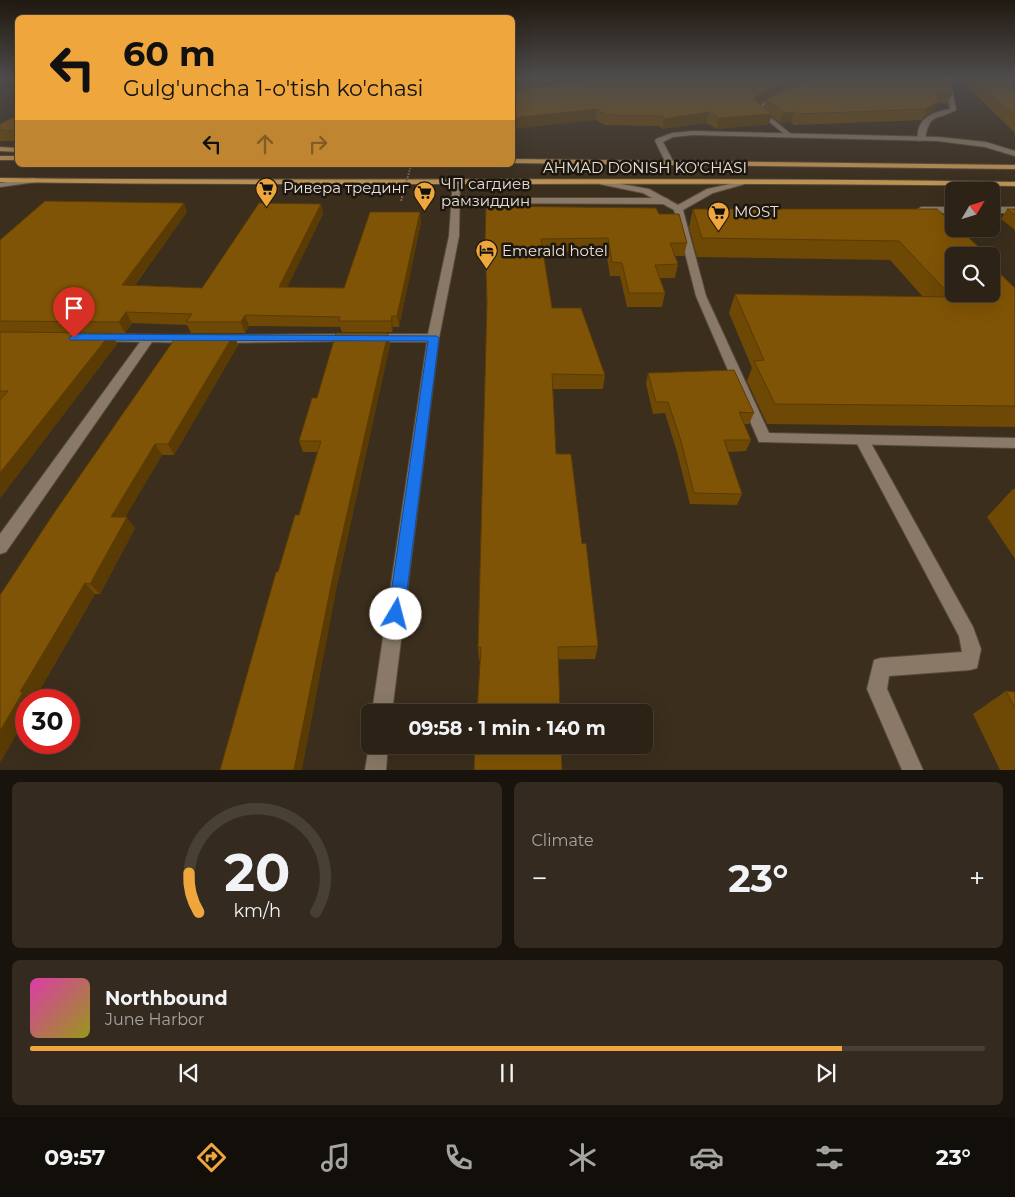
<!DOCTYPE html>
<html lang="en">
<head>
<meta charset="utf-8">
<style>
	body { margin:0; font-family:Montserrat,sans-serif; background:#342a1f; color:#f1f3f6; height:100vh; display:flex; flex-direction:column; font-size:19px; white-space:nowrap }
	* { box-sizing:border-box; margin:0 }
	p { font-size:16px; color:#a6a4a1 }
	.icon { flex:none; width:28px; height:28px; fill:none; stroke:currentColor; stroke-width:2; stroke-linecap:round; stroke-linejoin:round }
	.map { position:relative; height:770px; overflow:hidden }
	.details { display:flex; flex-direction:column; gap:12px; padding:12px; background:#18130c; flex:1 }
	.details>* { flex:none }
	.banner { position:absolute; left:15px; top:15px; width:500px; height:152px; border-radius:8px; box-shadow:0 5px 20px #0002,0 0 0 1px #483f35; background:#efa73d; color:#111; overflow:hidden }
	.needle { width:32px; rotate:52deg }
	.tools { position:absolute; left:945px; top:182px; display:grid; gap:10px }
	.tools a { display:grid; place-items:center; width:55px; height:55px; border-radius:8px; background:#2c2216; box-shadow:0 5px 20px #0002,0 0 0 1px #483f35; font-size:25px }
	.speed { position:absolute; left:15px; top:689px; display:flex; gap:10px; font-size:25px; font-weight:700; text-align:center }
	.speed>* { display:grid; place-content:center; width:65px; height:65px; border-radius:50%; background:#2c2216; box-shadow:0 5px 20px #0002,0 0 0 1px #483f35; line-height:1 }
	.speed .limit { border:8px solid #d22; background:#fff; color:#111 }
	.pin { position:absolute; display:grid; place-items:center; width:42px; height:42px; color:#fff; margin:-51px -21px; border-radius:50% 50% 50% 0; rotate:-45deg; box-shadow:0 0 5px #0007 }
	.pin .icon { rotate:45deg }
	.me { position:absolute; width:55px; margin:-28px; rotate:8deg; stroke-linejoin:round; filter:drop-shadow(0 0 4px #0008) }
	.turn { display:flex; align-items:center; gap:18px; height:105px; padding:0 25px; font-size:22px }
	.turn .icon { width:65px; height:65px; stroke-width:2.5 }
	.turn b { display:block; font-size:35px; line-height:42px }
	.lanes { display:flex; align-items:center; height:48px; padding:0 25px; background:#0003; justify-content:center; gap:25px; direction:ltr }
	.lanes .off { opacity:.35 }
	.big { font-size:38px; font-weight:700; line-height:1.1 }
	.details .tile { flex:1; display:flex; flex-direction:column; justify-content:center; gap:8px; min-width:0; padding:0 18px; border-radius:8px; background:#342a1f }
	.details .dial { align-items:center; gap:0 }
	.dial svg { height:130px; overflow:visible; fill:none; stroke:#483f35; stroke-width:7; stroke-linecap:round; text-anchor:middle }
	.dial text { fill:#f1f3f6; stroke:none }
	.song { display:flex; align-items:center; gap:15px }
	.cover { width:60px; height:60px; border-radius:8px; background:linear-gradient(135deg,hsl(320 70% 55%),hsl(60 70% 35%)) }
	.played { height:5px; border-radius:2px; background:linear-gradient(90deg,#efa73d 85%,#483f35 85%) }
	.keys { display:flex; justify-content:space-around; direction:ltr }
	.heat { display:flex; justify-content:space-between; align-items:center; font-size:28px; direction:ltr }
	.details .tiles { flex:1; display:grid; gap:12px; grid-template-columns:1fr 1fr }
	.tile:last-child { grid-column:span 2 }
	.trip { position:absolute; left:361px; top:704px; width:292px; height:50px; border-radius:8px; background:#2c2216; box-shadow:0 5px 20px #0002,0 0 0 1px #483f35; font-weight:700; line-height:50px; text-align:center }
	.tab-bar { display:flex; height:80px; justify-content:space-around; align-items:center; background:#120e09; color:#a6a4a1 }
	.tab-bar .icon { width:35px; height:35px }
	.tab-bar .on { color:#efa73d }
	.tab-bar b { font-size:22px; color:#f1f3f6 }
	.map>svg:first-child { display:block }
</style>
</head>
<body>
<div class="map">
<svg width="1015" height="770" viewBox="0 0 1015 770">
	<rect width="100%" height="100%" fill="#3b2e1d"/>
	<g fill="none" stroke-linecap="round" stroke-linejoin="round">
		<defs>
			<g id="lane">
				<path d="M944,77H950L956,110C937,121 930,111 925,139L918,141C915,119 932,112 950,109Z"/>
				<polygon points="776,96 781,97 760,109 791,134 791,136 787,136 753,109"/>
				<polygon points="455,198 666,198 670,201 666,204 452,203 452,199"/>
				<polygon points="862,435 867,436 973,627 981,649 977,668 970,670 889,676 887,689 923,770 902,770 867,689 874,660 881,658 962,652 959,636 855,440 857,436"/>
			</g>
			<g id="street">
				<polygon points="453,180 460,182 459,236 439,338 392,712 372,712 427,342 373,342 367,338 373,334 428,334 449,236"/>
				<polygon points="599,180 649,189 678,205 707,189 748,180 752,182 713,193 683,210 706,296 769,433 1015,438 1015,448 759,442 696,296 674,210 643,193 599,184"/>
				<polygon points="954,207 954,213 921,213 917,210 921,207"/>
				<rect x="991" y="207" width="24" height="6"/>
				<polygon points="98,334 191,335 197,339 191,343 152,342 6,552 0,554 0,534 140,342 94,341 92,338"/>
				<polygon points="351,334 355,335 357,338 355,341 218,343 212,339 218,335"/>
				<polygon points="370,740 370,745 388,745 386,770 365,770"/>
			</g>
			<g id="secondary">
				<polygon points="693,131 938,137 986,142 1015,151 1015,156 985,147 938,141 693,135 673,137 663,142 674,163 667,165 655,141 656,139 672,133"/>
				<polygon points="34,178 38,180 37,182 0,187 0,183"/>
			</g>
			<g id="primary">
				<polygon points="0,147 18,148 18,152 0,151"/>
				<rect x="0" y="156" width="18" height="4"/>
				<polygon points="512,159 1015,165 1015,169 512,163"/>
				<path d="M0,178C338,182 677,176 1015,182V186C677,181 338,187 0,182Z"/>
			</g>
		</defs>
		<use href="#lane" stroke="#564b3c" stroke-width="2"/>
		<use href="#street" stroke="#564b3c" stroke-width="2"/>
		<use href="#secondary" stroke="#564b3c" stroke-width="2"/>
		<use href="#primary" stroke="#564b3c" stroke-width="2"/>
		<use href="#lane" fill="#897966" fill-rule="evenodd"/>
		<use href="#street" fill="#897966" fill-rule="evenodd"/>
		<use href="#secondary" fill="#897966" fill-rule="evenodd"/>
		<use href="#primary" fill="#c09353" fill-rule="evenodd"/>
		<polyline stroke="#706555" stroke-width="2" stroke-dasharray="2 1" stroke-linecap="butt" points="401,201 411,165"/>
	</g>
	<g fill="#6e4805" fill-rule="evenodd">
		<path d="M512,77H948L952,94L947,104L938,103L934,111L922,120L794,125L791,122L780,123L771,116L769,124L717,129L706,123L662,129L660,126L605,125L596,120ZM766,100L764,107L759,104Z"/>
		<polygon points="958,77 1008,77 1015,94 1015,133"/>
		<polygon points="18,115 18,141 0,141 0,124"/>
		<polygon points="321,204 323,214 287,287 344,288 420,212 421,222 399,327 393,327 392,332 342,332 340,327 249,326 245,333 191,333 187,325 132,323 125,333 111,333 117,344 0,498 0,240 187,212 135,285 202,288"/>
		<polygon points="693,209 937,209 954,256 1015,288 1015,427 767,424 747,381 752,368 729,313 735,294 923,297 890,260 697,257 689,227"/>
		<polygon points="1007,209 1015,209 1015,230 1001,219"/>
		<polygon points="659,214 687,243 684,256 675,256 678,264 675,278 660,278 665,293 662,307 627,307 620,276 610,276 606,251 543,252 552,308 605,375 603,389 553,389 556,454 582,544 598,646 595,659 479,660 478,648 487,304 485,242"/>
		<polygon points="234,334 238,345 174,455 162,455 125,517 135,528 100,594 95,594 34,700 54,513"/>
		<polygon points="390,344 338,581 278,572 299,515 317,452 303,452 299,441 317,398"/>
		<polygon points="648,373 754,413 749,424 744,424 751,440 746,451 728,452 742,494 737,505 690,504 677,452 665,413 653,414 646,384"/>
		<polygon points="1013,489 1015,489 1015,559 987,517"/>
		<polygon points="1006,691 1015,692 1015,770 1000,770 973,714"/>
	</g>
	<g fill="#5a3b04">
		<polygon points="559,77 640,77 512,92 512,82"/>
		<polygon points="799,77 827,77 781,91 752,107 755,97 784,81"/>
		<polygon points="939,101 934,111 922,120 926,109"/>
		<polygon points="597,109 596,120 512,129 512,118"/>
		<polygon points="709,112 706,123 662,129 664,119"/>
		<polygon points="794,112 791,122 780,123 784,113"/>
		<polygon points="772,114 769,124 717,129 719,118"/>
		<polygon points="184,203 187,212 127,295 122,285"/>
		<polygon points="321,204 323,214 282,298 279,287"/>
		<polygon points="420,212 421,222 399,327 397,316"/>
		<polygon points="126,312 132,323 125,333 119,322"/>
		<polygon points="245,315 249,326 245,333 241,322"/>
		<polygon points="392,316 393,327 392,332 391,321"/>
		<polygon points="111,333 117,344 0,498 0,473"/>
		<polygon points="388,333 390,344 338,581 302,770 294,770 334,571"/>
		<polygon points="234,334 238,345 174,455 168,444"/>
		<polygon points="155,444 162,455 119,528 111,517"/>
		<polygon points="127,517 135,528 100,594 90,584"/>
		<polygon points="85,583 95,594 34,700 26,700 26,718 0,763 0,731 20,692"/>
	</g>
	<g fill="#805406" stroke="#5a3b04">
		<polygon points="512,77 559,77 512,82"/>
		<polygon points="615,77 799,77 784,81 755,97 755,100 772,114 719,118 709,112 664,119 662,116 606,115 597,109 512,118 512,90"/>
		<polygon points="821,77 948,77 952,94 937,92 939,101 926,109 797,114 794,112 784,113 766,99 790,87"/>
		<polygon points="972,77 1008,77 1015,94 1015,116"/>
		<polygon points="18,115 18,131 0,130 0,124"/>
		<polygon points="45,201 184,203 122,285 202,288 259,203 321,204 279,287 344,288 370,212 420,212 397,316 392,316 391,321 339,321 340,317 245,315 241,322 186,322 192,314 126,312 119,322 0,321 0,240"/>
		<polygon points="486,206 656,208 659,214 679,214 687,243 670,243 678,264 655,265 665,293 629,293 622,263 612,262 608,238 541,239 552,308 581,308 605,375 552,374 556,454 571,454 582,544 586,543 598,646 558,647 560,712 477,712 481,647 478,648 487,302 485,242"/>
		<polygon points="693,209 937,209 954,224 954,229 959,229 989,256 954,256 954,294 991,294 991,265 1015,288 1015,406 775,404 754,361 764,360 735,294 952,297 899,241 702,238"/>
		<polygon points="1007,209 1015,209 1015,215"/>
		<polygon points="0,332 111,333 0,473 0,400 8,391 0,391"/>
		<polygon points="336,333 388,333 334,571 294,770 220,770 276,572 278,572 295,515 299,515 321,441 299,441 312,398 317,398"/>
		<polygon points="178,334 234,334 168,444 155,444 111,517 127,517 90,584 85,583 20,692 23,692 0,731 0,595 54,513"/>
		<polygon points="734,370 754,413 739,412 751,440 724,440 742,494 694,493 681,441 668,402 656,402 648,373"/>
		<polygon points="1006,691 1015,692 1015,708"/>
		<polygon points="475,745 561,745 562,770 474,770"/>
	</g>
	<linearGradient id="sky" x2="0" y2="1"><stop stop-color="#201910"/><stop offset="0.42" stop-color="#4f4c4c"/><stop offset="1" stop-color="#4f4c4c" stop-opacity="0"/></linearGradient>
	<rect width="1015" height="185" fill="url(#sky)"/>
	<polygon fill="#1a73e8" stroke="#114b97" points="74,334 437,336 439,338 404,614 401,619 396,621 390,619 388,614 428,341 70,340 69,338"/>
	<defs>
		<symbol id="supermarket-pin" viewBox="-11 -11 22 30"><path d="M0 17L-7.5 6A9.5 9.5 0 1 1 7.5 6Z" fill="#efa73d" stroke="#1d1710"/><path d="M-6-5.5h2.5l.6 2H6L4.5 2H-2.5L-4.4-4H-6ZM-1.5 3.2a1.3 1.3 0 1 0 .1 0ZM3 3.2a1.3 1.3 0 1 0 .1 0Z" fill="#111"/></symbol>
		<symbol id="hotel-pin" viewBox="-11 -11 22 30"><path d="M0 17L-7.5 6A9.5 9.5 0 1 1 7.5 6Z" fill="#efa73d" stroke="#1d1710"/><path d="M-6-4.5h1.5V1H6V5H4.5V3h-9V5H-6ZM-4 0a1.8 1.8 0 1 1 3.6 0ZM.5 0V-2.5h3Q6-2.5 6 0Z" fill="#111"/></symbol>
	</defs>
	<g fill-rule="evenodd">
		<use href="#supermarket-pin" x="254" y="176" width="25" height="34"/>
		<use href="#supermarket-pin" x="412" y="180" width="25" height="34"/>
		<use href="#supermarket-pin" x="706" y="200" width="25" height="34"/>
		<use href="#hotel-pin" x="474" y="238" width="25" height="34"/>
	</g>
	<g text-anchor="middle" stroke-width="5" stroke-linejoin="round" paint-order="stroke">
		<g font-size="15" fill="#e9e1d6" stroke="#1d1710">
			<text x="645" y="173">AHMAD DONISH KO'CHASI</text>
		</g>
		<g font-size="15" fill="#e9e1d6" stroke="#1d1710" text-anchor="start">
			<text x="441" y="189">ЧП сагдиев<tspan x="441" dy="17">рамзиддин</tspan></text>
			<text x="283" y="193">Ривера трединг</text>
			<text x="734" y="217">MOST</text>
			<text x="502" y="256">Emerald hotel</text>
		</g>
	</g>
</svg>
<div class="tools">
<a><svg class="needle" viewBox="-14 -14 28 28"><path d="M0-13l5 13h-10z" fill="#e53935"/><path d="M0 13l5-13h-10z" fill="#a6a4a1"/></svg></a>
<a><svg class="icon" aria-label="search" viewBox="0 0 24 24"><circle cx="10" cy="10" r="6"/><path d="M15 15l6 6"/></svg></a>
</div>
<div class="speed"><div class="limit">30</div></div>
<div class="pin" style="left:74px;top:338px;background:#d93025"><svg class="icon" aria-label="arrive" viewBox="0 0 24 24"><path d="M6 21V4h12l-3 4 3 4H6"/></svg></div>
<svg class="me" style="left:396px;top:614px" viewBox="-20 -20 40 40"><circle r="19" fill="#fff"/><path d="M0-13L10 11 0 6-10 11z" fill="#1a73e8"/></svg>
<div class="trip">09:58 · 1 min · 140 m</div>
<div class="banner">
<div class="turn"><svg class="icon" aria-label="left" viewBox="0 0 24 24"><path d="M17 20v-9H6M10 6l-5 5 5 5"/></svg><div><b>60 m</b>Gulg'uncha 1-o'tish ko'chasi</div></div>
<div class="lanes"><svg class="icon" aria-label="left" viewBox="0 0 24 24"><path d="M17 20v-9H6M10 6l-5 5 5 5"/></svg><svg class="icon off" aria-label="ahead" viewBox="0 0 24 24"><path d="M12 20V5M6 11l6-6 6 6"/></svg><svg class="icon off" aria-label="right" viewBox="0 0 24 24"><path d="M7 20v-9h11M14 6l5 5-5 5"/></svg></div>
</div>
</div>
<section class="details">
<div class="tiles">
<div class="tile dial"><svg viewBox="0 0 100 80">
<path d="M14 69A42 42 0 1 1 86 69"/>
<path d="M14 69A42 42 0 0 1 8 45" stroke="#efa73d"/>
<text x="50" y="56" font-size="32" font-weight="700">20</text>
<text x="50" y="72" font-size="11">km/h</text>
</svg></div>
<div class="tile"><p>Climate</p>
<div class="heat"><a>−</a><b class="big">23°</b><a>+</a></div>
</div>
<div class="tile">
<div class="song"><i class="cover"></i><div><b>Northbound</b><p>June Harbor</p></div></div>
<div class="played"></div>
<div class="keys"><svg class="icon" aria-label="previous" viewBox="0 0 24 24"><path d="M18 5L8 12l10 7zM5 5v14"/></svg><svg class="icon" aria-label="pause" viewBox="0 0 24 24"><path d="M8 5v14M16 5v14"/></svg><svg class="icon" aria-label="next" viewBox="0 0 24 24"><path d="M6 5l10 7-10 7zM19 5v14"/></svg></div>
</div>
</div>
</section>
<nav class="tab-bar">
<b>09:57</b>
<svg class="icon on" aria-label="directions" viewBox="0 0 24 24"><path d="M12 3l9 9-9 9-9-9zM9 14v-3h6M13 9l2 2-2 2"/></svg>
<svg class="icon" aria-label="music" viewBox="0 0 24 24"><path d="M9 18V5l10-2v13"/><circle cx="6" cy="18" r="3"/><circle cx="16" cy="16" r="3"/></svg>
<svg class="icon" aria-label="phone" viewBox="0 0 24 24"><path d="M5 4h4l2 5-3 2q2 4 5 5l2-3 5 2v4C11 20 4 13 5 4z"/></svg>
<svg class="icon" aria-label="climate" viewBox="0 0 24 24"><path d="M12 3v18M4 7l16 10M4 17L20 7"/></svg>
<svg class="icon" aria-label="car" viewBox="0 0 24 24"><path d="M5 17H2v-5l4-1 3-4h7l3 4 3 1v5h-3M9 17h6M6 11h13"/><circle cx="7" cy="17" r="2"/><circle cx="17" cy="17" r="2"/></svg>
<svg class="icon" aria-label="filters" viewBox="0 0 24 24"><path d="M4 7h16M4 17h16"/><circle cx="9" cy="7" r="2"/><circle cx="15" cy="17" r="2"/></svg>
<b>23°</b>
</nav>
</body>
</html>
